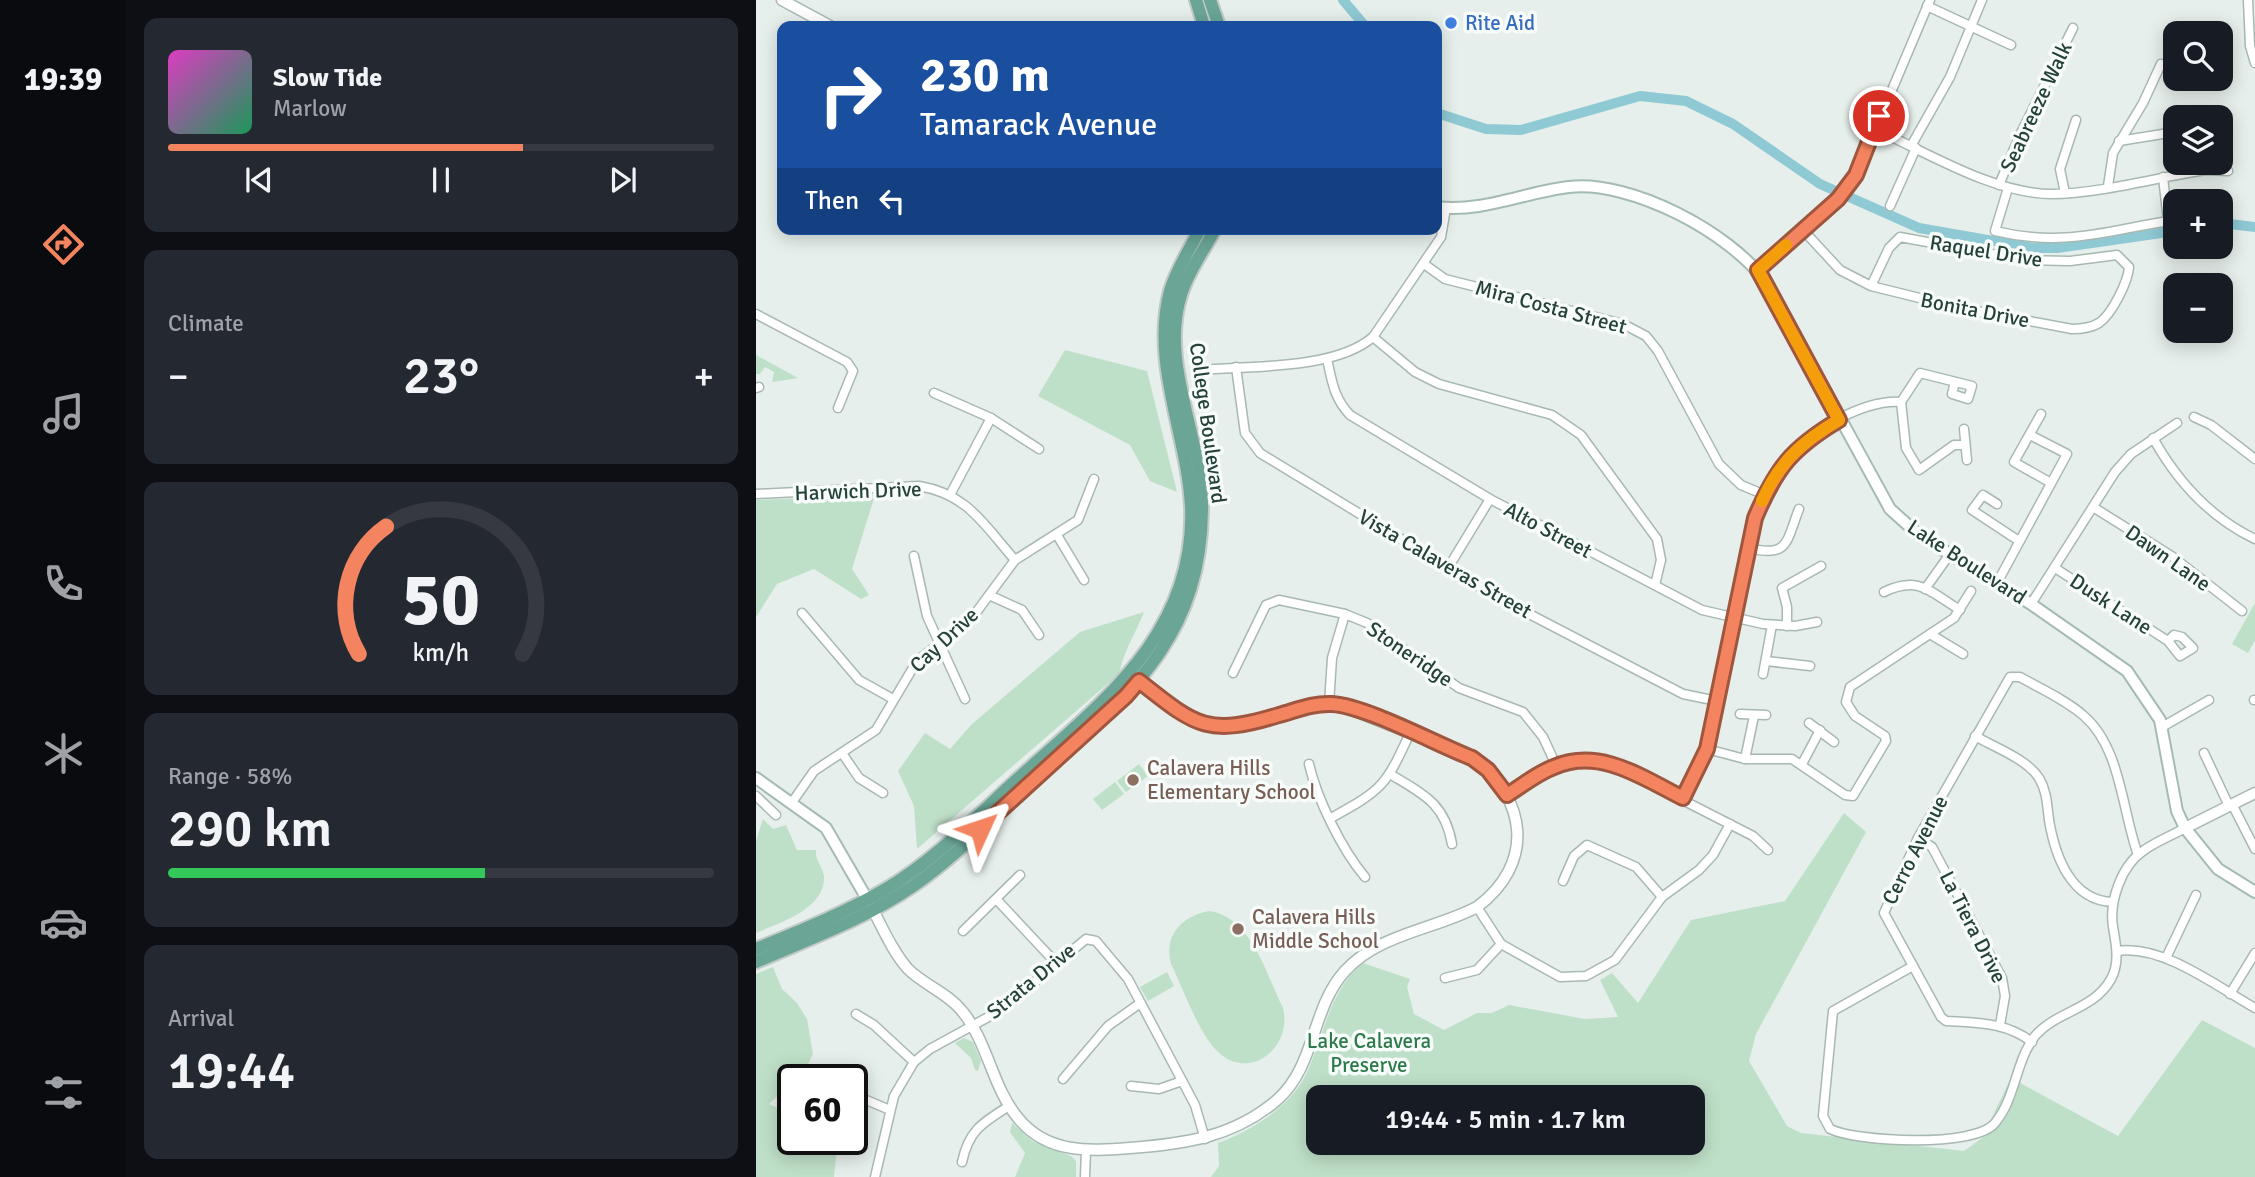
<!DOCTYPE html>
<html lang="en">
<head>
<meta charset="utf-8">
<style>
	body { margin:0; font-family:Signika,sans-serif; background:#242831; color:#f1f3f6; height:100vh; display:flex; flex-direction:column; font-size:26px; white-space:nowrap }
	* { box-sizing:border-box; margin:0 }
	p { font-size:23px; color:#9ea1a6 }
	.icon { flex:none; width:38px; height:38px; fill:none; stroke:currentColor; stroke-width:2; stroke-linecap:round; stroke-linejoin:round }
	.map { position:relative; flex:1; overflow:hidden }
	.panel { display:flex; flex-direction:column; gap:18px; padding:18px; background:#0d0f14; width:630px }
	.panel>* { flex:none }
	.banner { position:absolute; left:21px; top:21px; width:665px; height:214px; border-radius:14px; box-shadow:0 4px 18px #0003; background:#1a4fa0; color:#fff; overflow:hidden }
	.tools { position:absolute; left:1407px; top:21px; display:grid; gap:14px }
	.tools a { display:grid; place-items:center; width:70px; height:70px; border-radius:14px; background:#171b24; box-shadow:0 4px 18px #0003; font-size:35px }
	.speed { position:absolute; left:21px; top:1064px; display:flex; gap:14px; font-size:35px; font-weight:700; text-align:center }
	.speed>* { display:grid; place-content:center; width:91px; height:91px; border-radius:50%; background:#171b24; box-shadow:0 4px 18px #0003; line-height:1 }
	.speed .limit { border:4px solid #111; border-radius:10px; background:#fff; color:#111 }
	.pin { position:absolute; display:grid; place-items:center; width:60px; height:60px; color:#fff; margin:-30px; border:4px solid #fff; border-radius:50%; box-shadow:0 2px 7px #0007 }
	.me { position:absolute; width:77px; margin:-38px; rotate:48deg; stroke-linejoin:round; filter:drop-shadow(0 0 5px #0008) }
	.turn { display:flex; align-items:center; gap:24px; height:147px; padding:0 28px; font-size:32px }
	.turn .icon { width:91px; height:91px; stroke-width:2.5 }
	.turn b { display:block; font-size:49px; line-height:60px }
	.then { display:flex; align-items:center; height:66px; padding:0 28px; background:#0003; gap:14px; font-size:26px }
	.big { font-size:52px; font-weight:600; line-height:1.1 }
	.panel .card { flex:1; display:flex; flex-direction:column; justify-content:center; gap:10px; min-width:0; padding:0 24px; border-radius:14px; background:#242831 }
	.panel .dial { align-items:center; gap:0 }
	.dial svg { height:182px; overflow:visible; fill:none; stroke:#363941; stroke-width:7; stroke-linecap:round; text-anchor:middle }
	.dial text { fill:#f1f3f6; stroke:none }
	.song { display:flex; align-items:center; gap:21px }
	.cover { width:84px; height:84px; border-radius:10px; background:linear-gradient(135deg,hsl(310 70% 55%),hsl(150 70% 35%)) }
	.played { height:7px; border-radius:4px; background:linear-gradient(90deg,#f4845f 65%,#363941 65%) }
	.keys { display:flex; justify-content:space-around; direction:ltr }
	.heat { display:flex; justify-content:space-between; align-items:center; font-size:38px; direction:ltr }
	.charge { height:10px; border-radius:5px; background:linear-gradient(90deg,#34c759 58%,#363941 0) }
	.trip { position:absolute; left:550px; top:1085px; width:399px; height:70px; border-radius:14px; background:#171b24; box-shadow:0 4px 18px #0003; font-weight:600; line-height:70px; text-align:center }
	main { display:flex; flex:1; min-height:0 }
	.menu { display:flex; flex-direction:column; width:126px; justify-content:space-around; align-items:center; background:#090b0e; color:#9ea1a6 }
	.menu .icon { width:49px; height:49px }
	.menu .on { color:#f4845f }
	.menu b { font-size:32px; color:#f1f3f6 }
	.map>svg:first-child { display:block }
</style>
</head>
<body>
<main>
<nav class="menu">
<b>19:39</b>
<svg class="icon on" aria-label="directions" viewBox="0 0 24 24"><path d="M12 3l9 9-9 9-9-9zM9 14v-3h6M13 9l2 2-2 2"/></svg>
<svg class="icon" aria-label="music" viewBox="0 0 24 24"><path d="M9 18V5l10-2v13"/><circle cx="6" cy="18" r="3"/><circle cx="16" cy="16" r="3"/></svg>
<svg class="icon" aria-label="phone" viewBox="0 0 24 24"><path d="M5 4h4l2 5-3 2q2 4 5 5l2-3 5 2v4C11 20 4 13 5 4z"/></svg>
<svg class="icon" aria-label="climate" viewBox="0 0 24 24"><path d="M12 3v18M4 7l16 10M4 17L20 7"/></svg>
<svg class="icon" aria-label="car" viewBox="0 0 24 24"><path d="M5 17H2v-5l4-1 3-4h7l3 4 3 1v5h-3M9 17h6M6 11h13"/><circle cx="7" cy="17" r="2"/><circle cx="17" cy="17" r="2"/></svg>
<svg class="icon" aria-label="filters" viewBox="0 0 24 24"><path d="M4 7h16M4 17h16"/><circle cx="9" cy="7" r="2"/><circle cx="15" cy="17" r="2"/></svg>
</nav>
<section class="panel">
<div class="card">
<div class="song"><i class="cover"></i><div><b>Slow Tide</b><p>Marlow</p></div></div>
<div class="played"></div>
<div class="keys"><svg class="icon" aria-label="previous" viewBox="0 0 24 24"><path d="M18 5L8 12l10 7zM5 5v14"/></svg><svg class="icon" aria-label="pause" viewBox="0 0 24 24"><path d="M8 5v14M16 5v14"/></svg><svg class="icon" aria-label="next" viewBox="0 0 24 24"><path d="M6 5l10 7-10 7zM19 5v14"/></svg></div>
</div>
<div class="card"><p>Climate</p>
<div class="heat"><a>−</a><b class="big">23°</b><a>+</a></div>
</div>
<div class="card dial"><svg viewBox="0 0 100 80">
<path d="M14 69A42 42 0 1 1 86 69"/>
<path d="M14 69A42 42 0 0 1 26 13" stroke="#f4845f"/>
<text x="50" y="56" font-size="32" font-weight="700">50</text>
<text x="50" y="72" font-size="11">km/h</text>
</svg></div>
<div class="card"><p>Range · 58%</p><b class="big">290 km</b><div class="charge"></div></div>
<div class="card"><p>Arrival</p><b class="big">19:44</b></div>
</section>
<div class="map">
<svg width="1499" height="1177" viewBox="0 0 1499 1177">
	<rect width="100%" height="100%" fill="#e6efeb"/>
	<g fill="#bfe0c8" fill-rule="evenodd">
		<polygon points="309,350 391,371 421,492 394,481 374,445 282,396"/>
		<polygon points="0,355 42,378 16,382 18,372 9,367 4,374 0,374"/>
		<polygon points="119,495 96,569 113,595 105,599 58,569 21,584 0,617 0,500"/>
		<polygon points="1499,603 1499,640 1492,653 1476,644"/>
		<path d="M388,612C381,630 365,657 364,673L161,849L158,806L142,771L169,733L194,749L216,724L324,632Z"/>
		<polygon points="383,764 392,776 370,792 361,781"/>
		<polygon points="359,782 368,794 346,810 337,799"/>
		<path d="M1088,813L1110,832L1000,1034L993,1061L1031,1126L1045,1133L1208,1151L1226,1138L1255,1078L1362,1136L1446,1020L1499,1048V1177H455L463,1166L462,1143C497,1130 539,1104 553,1068C569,1031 574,990 607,963L654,979L651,987L658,1014L688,1030L721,1013H736L753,1005L829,1019L862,1017L844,980L856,973L882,1003L935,920L1029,901ZM562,1097H936V1143H562Z"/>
		<path d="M7,819L17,829L30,825L41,850H60C59,861 67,867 68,876C70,909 23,923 0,933V841Z"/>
		<path d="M454,911C496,918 510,974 527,1008C537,1047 493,1083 461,1051C442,1032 427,988 415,964C407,935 427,915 454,911Z"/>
		<polygon points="17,967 26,989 41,1003 51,1019 57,1054 49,1070 13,1104 37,1115 37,1139 82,1139 78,1177 0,1177 0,974"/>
		<polygon points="411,972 418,986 392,1001 384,987"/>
		<polygon points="208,1038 217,1042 225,1061 222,1071 219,1070 215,1058 199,1043"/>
		<polygon points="256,1123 276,1141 315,1156 320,1161 320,1177 259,1177 269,1153 254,1132"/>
	</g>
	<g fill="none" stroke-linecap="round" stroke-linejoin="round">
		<g stroke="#8ec9d4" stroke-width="10">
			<polyline points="587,0 609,26"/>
			<polyline points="681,113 730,129 765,130 884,96 930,101 977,124 1064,184 1163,228 1278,248 1301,248 1419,231"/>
			<polyline points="1465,223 1499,227"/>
		</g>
		<defs>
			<g id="minor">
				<polyline points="1492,0 1494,46 1499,63"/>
				<polyline points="1171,6 1255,45"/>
				<path d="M1117,128C1170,152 1238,194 1296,194C1342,194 1403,177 1449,170L1472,171"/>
				<polyline points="1363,141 1419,132"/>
				<polyline points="1155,146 1194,77 1226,0"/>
				<polyline points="1407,177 1412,221"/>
				<polyline points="1243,185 1264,135 1317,28"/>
				<polyline points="1352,186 1357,153 1387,103 1405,64"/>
				<path d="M1252,188L1239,231C1310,248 1351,230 1419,220"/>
				<polyline points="1309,193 1304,169 1320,120"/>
				<polyline points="1134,206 1160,148"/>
				<path d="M1047,230L1084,270L1115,286L1204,308L1316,329C1326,329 1335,328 1343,323C1356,314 1372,282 1373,267L1361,255L1314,261L1268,260L1144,237L1133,248L1115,286"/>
				<polyline points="668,264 689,279 867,324 890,336 902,351 963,464 985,485 1009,495"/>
				<polyline points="1001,270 1081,199 1100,175 1174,0"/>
				<polyline points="0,314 91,362 97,371 82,408"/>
				<polyline points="617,337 659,372 683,384 796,415 825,435 901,539 905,560 899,585"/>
				<path d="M571,359C576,382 578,398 594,415L734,499L946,610L1007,624L1039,626L1061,622"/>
				<polyline points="480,367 489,433 504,453 735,594 927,694 961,701"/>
				<path d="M441,370C492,366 579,370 617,337L685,237L690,208"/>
				<polyline points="0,388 3,387"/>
				<polyline points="178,393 235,418 283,449"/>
				<polyline points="1145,402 1164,373 1216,386 1212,399 1196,394 1199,382"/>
				<polyline points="1145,402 1150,448 1163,470 1198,445 1209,445"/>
				<polyline points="1285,414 1258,462 1295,483"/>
				<polyline points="1438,417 1455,425 1499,459"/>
				<polyline points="1208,429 1211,460"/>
				<path d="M1397,438C1421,481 1453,517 1499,539"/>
				<polyline points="195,493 235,418"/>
				<path d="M0,494L163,486C212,494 228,525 259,560"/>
				<polyline points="1241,504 1227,495 1216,510 1263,541"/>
				<polyline points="1337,507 1417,557 1486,611"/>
				<polyline points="301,535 328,580"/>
				<path d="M993,548C1033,558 1030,542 1043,509"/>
				<polyline points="158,556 171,616 209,699"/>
				<polyline points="692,568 734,499"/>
				<polyline points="1299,568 1412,641 1424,656 1437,648 1426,637 1418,635 1412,641"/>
				<polyline points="1241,583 1311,454 1274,435"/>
				<polyline points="1169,589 1194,554"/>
				<path d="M1128,592C1163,575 1174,592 1204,610"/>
				<polyline points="233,595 266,610 283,635"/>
				<polyline points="1275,604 1359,472 1375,454 1421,423"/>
				<polyline points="46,613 103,680 137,699"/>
				<polyline points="1031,626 1031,607 1026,588 1065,566"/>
				<polyline points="1174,634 1207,654"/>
				<polyline points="1010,661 1054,666"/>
				<polyline points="477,673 510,605 523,600 589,614 611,623 703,688 767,712 787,737 800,765"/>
				<polyline points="1007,674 1016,625"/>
				<polyline points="1498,700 1499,700"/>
				<polyline points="573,704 576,658 589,614"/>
				<polyline points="984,714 1010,715"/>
				<polyline points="1053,723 1078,742"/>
				<polyline points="1406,727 1453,700"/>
				<path d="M1219,736C1238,747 1271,759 1283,778C1291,791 1291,805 1293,820C1299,856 1315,901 1357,902"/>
				<polyline points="951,749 989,759 1036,759 1089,795 1097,796 1130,741 1129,736 1099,716 1090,702 1094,687 1198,618 1215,591"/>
				<polyline points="86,753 103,778 127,793"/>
				<polyline points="1448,753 1473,806"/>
				<polyline points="989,759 998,716"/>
				<path d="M553,764C561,799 586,850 609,877"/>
				<polyline points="1046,764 1064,730"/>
				<path d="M634,774C667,794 689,803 696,844"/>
				<path d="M751,795C786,773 811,755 854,763L997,836L1012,850"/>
				<polyline points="0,796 20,815"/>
				<path d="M927,798L951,749L999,518C1007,498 1015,479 1028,461C1050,432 1109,399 1145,402"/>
				<polyline points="37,801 58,771 120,730 161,661 216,618 259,560 322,520 338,479"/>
				<polyline points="1476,804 1499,849"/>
				<path d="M575,818C627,789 629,787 654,733"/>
				<polyline points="1162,838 1176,847 1246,978 1249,996 1244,1025"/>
				<polyline points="807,881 818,856 831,845 880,867 906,897"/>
				<polyline points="241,900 300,963"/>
				<polyline points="721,907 745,944 804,977 830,976 859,960 906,897 943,870 957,855 974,824"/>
				<polyline points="207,931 264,875"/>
				<path d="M1361,951C1406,944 1460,986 1499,1008"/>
				<polyline points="1410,958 1440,895"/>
				<path d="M1157,966L1077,1011L1067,1116L1074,1129C1101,1142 1219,1148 1239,1123C1260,1098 1259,1062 1279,1036C1300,1011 1338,1010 1355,979C1364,963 1360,944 1357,927C1353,902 1365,866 1387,851C1399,842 1415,836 1429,828"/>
				<polyline points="689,978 721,970 745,944"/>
				<polyline points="1474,994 1499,953"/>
				<polyline points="100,1014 118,1025 158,1062"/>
				<path d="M1276,1042C1249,1022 1222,1023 1190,1021L1185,1017L1128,913L1162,838L1254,677H1264C1285,689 1310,700 1328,716C1365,748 1366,811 1382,855"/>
				<polyline points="307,1079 352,1026 383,1004"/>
				<polyline points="375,1086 403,1089 426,1081"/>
				<polyline points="96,1094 134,1110"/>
				<path d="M206,1162C213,1130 226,1123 253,1106"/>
				<polyline points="119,1177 138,1096 158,1062 174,1049 245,1010 330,939 340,941 372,979 439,1105 449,1139"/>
				<polyline points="329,1177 330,1151"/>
			</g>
			<g id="tertiary">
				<polyline points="26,0 74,26"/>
				<polyline points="1429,828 1499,793"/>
				<path d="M117,910C127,929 137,952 152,969C168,985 192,993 206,1011C232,1042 236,1087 262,1118C291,1154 333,1151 374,1148C428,1144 478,1137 521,1100C560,1066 555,1008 589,971C622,934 680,929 721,907C779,864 772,798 716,758L584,705C561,703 542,709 521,716C448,738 432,721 377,676"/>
			</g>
			<g id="secondary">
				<path d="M681,207C725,213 769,192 813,187C875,180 973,232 1009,281L1134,509L1163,535L1275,604L1371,671L1404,720L1421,811L1429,828L1462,869L1499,892"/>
				<polyline points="0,778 70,828 114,904"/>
			</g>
			<g id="primary">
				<polyline points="440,0 448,26"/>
				<polyline points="454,0 463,26"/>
				<path d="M0,949C44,931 89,913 130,889C177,861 216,821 256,784C341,706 441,636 435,506C431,434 395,363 414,291C420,270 434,249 444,229"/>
				<path d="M0,962C53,939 109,919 157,886C199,857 235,819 273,785C364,701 445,646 446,509C447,439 403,364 425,295C432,271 448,251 459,229"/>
			</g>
		</defs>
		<use href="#minor" stroke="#a8b8b2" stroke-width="11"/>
		<use href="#tertiary" stroke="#a8b8b2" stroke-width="13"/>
		<use href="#secondary" stroke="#a4bbb3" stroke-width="14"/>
		<use href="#primary" stroke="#c2cac8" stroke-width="16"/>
		<use href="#minor" stroke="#fff" stroke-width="8"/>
		<use href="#tertiary" stroke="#fff" stroke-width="10"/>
		<use href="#secondary" stroke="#fff" stroke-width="10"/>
		<use href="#primary" stroke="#6aa596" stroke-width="12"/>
	</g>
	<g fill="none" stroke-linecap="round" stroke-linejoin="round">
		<defs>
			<path id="route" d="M224,829L370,696L383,681C440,726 451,737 523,715C541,710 557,703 576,704C610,706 680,744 716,758L732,770L751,795C766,786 781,773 798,767C844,747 887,778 927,798L951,749L999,518C1020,468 1036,448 1083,420L1002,270L1082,199L1100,175L1123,116"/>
		</defs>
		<use href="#route" stroke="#9f563e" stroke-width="18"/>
		<use href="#route" stroke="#f4845f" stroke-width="12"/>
		<path stroke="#f59e0b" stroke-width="12" d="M1006,501C1023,462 1047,441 1083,420L1002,270L1030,245"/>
	</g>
	<circle fill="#3f7fe0" stroke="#f7fbf9" stroke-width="2.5" cx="695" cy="23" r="7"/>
	<g fill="#8d6e63" stroke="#f7fbf9" stroke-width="2.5">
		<circle cx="377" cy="780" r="7"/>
		<circle cx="482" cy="929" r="7"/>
	</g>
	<g text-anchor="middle" stroke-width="7" stroke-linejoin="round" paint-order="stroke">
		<g font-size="21" fill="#366cbe" stroke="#f7fbf9" text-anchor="start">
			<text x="709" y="30">Rite Aid</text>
		</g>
		<g font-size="21" fill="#24423a" stroke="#f7fbf9">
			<text transform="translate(1280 107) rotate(-65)" y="7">Seabreeze Walk</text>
			<text transform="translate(1230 251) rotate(9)" y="7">Raquel Drive</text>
			<text transform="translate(795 307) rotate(15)" y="7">Mira Costa Street</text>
			<text transform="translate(1219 310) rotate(11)" y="7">Bonita Drive</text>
			<text transform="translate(452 423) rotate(82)" y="7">College Boulevard</text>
			<text transform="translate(102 491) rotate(-2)" y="7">Harwich Drive</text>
			<text transform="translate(792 530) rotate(28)" y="7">Alto Street</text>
			<text transform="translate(1412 558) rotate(35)" y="7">Dawn Lane</text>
			<text transform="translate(1211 562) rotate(33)" y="7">Lake Boulevard</text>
			<text transform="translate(689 564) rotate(30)" y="7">Vista Calaveras Street</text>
			<text transform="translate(1355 604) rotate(33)" y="7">Dusk Lane</text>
			<text transform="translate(188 640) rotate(-43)" y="7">Cay Drive</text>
			<text transform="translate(654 654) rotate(34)" y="7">Stoneridge</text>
			<text transform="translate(1159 850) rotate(-63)" y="7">Cerro Avenue</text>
			<text transform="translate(1217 927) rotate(63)" y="7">La Tiera Drive</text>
			<text transform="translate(275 981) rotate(-39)" y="7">Strata Drive</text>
		</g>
		<g font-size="21" fill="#785e54" stroke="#f7fbf9" text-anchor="start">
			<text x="391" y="775">Calavera Hills<tspan x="391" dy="24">Elementary School</tspan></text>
			<text x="496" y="924">Calavera Hills<tspan x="496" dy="24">Middle School</tspan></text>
		</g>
		<g font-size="21" fill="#2d7a4b" stroke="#f7fbf9">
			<text x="613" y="1048">Lake Calavera<tspan x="613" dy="24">Preserve</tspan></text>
		</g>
	</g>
</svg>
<div class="tools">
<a><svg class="icon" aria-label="search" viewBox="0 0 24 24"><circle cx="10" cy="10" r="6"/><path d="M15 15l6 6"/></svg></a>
<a><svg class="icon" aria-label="layers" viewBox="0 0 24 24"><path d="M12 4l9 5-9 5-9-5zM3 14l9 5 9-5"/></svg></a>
<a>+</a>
<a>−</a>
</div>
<div class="speed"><div class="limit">60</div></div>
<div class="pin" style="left:1123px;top:116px;background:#d93025"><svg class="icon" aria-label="arrive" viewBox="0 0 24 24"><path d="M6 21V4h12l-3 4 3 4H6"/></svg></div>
<svg class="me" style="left:224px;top:829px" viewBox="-20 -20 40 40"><path d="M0-17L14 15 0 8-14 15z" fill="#f4845f" stroke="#fff" stroke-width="4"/></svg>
<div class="trip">19:44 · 5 min · 1.7 km</div>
<div class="banner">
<div class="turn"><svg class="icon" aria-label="right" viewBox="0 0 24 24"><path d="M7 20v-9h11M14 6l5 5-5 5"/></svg><div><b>230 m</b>Tamarack Avenue</div></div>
<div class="then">Then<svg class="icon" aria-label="left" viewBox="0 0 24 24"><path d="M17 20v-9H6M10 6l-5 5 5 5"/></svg></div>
</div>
</div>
</main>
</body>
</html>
